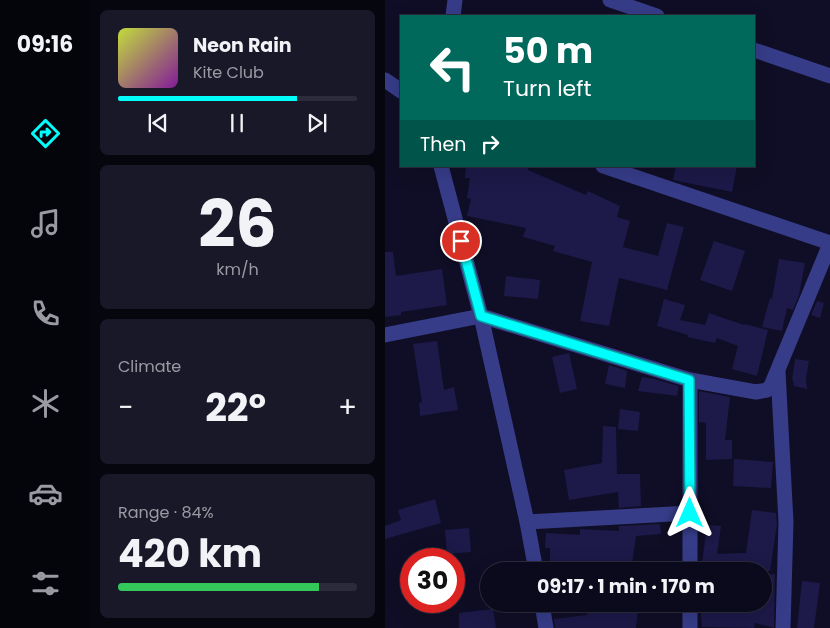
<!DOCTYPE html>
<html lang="en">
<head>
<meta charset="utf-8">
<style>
	body { margin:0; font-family:Poppins,sans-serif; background:#191829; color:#f1f3f6; height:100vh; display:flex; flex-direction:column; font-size:19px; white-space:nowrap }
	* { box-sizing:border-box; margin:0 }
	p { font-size:16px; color:#9a9aa3 }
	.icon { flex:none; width:28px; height:28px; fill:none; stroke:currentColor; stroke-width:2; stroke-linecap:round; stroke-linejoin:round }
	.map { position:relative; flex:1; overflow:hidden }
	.panel { display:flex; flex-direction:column; gap:10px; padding:10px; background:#06060f; width:295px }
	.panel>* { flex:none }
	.guide { position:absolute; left:15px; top:15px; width:355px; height:152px; border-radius:0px; box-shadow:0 5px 20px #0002,0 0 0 1px #2b2b3b; background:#00695c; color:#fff; overflow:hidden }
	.speed { position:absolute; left:15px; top:548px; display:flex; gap:10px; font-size:25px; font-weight:700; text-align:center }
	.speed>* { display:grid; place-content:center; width:65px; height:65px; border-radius:50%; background:#0b0a1c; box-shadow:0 5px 20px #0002,0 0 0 1px #2b2b3b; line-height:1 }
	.speed .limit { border:8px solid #d22; background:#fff; color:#111 }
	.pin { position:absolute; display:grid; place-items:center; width:42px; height:42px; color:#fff; margin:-21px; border:2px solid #fff; border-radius:50%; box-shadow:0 1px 5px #0007 }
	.me { position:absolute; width:55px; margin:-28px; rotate:0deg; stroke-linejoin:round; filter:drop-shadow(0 0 4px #0008) }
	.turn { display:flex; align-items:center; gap:18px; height:105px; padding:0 20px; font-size:22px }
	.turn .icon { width:65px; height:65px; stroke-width:2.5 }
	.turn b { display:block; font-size:35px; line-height:42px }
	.then { display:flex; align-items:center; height:48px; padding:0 20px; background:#0003; gap:10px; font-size:19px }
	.big { font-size:38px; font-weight:700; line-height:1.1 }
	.panel .card { flex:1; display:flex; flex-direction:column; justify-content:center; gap:8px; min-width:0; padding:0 18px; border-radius:8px; background:#191829 }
	.panel .dial { align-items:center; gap:0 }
	.dial b { font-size:65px; line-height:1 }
	.song { display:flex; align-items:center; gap:15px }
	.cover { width:60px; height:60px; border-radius:8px; background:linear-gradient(135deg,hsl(70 70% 55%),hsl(290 70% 35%)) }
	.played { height:5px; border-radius:2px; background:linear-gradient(90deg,#00fefc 75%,#2b2b3b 75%) }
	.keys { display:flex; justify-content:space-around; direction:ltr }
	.heat { display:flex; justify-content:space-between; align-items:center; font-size:28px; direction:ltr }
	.charge { height:8px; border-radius:4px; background:linear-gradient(90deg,#34c759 84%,#2b2b3b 0) }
	.trip { position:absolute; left:95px; top:562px; width:292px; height:50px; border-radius:25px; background:#0b0a1c; box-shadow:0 5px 20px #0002,0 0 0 1px #2b2b3b; font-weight:700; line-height:50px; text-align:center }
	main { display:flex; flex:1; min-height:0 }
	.tab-bar { display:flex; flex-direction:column; width:90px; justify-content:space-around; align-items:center; background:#04040b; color:#9a9aa3 }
	.tab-bar .icon { width:35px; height:35px }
	.tab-bar .selected { color:#00fefc }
	.tab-bar b { font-size:22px; color:#f1f3f6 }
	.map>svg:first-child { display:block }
</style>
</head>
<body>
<main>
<nav class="tab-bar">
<b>09:16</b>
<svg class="icon selected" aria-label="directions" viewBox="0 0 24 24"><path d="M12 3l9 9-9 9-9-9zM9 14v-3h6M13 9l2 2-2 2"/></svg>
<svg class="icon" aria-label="music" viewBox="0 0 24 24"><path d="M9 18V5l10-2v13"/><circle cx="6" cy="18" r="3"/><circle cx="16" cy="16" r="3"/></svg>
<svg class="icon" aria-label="phone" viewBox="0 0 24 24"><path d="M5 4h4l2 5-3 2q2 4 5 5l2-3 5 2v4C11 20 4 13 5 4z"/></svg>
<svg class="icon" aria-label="climate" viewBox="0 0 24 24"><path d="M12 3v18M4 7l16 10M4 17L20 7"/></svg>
<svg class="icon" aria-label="car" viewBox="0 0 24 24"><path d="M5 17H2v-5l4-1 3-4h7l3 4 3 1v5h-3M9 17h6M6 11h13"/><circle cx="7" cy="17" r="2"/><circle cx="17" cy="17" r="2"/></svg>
<svg class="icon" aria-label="filters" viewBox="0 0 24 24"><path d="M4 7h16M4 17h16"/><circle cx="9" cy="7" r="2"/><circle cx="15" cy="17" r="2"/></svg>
</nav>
<section class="panel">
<div class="card">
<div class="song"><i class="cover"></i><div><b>Neon Rain</b><p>Kite Club</p></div></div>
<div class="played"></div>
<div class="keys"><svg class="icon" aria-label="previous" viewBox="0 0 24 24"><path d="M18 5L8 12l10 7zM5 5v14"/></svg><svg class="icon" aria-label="pause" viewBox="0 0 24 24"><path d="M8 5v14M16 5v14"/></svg><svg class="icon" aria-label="next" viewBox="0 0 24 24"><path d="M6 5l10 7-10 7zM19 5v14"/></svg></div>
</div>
<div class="card dial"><b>26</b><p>km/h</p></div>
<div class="card"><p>Climate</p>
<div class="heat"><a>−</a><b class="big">22°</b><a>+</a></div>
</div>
<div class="card"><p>Range · 84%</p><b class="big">420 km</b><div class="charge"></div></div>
</section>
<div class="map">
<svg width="445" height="628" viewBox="0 0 445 628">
	<rect width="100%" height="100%" fill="#0f0e26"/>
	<g fill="#1d1948">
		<polygon points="81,166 144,166 143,170 201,195 203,191 235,206 232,217 245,221 238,247 273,256 282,223 299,227 282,290 234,278 224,326 195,321 207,262 168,251 170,246 138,237 141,228 82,216 86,199 82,198 85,178 80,178"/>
		<polygon points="291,166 352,166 347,192 288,180"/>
		<polygon points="329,241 360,251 347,291 315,280"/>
		<polygon points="0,252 8,252 11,276 57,269 62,305 16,312 16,315 0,317"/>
		<polygon points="394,259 420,263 414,295 408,310 402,308 397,331 377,327 385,298 387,299"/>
		<polygon points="121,276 155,280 153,299 119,296"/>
		<polygon points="279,299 300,305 295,320 320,325 324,313 359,325 359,324 383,330 372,376 347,369 353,346 332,338 330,343 302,337 303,335 272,326"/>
		<polygon points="432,301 439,303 435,318 426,315"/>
		<polygon points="52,341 59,390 69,387 73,410 35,416 34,403 37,402 28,344"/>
		<polygon points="184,353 192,389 175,393 167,357"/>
		<polygon points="410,359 424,361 421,378 422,389 409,386 408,380 407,380"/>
		<polygon points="224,365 242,371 240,388 220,384"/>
		<polygon points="257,377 269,379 294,386 292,396 253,391"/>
		<polygon points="314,391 345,397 340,440 347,440 347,459 321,460 321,423 314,422"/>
		<polygon points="235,409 255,412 253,431 233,429"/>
		<polygon points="218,426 231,427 232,474 255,474 256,506 234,508 233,492 184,500 179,470 217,463"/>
		<polygon points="349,459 388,462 386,488 348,486"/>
		<polygon points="50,499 56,523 0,539 0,526 16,520 13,510"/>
		<polygon points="367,510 391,513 392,524 385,571 316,571 322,525 336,526 332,554 361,553"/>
		<polygon points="275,524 276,534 251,536 246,571 229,571 229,562 192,561 192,566 165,566 165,548 160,548 161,533 195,535 195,529 234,531 234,526"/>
		<polygon points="84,528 86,552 62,554 60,530"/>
		<polygon points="390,574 389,628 370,623 369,628 317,627 315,604 379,604 379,575"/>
		<polygon points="417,581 435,583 429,628 412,628"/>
		<polygon points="204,604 229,604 228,606 253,609 251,628 170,628 169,619 202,615"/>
		<polygon points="108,609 111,628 74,628 74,613"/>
	</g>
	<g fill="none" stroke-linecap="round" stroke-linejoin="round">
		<g stroke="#363c88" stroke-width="15">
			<polyline points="225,0 272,16"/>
			<polyline points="68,16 70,0"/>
			<polyline points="369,50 445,76"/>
			<polyline points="0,80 16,91"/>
			<polyline points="56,166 96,316 142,522 151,571"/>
			<polyline points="218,166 445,243"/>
			<polyline points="0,335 96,316 305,380 371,392 382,390 386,386 445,244"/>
			<polyline points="393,372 401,522 398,628"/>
			<polyline points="305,380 305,571"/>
			<polyline points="142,522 305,513"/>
			<polyline points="157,604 161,628"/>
			<polyline points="305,604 305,628"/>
		</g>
	</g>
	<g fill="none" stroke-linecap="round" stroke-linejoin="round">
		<defs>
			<polyline id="route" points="76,241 96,316 304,380 305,513"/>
		</defs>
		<use href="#route" stroke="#00a5a4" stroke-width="12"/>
		<use href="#route" stroke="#00fefc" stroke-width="9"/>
	</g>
</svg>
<div class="speed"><div class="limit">30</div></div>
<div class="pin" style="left:76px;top:241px;background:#d93025"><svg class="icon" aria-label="arrive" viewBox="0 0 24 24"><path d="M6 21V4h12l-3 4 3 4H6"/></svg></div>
<svg class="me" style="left:305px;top:513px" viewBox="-20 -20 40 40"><path d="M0-17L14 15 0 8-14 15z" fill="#00fefc" stroke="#fff" stroke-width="4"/></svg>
<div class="trip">09:17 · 1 min · 170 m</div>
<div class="guide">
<div class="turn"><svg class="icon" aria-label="left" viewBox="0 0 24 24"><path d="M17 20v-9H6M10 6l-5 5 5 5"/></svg><div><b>50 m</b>Turn left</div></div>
<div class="then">Then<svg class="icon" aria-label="right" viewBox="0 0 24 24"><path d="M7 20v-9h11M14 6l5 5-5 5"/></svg></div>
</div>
</div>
</main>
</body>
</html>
